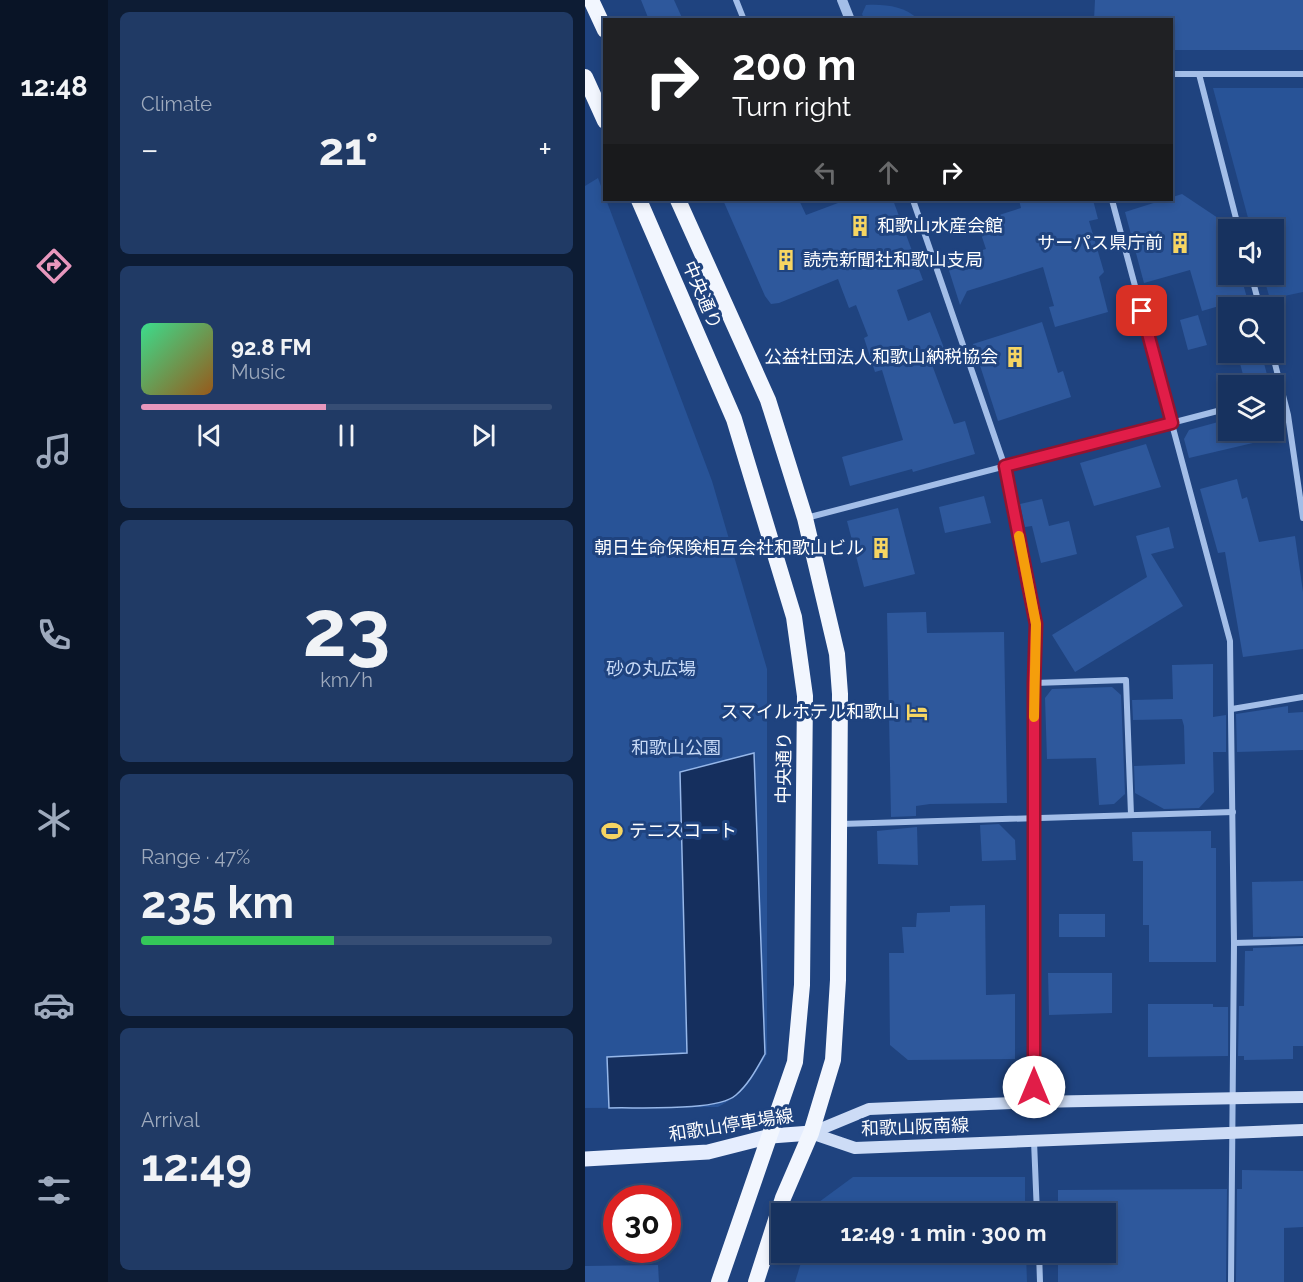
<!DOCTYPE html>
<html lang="en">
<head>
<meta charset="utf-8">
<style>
	body { margin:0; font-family:Raleway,"Noto Sans JP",sans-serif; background:#203a65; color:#f1f3f6; height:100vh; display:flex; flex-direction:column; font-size:22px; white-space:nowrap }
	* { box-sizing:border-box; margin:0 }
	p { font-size:20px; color:#9eaabd }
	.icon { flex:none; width:33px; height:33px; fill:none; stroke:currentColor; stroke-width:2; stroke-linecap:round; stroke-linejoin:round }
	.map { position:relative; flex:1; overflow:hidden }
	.side { display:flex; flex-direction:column; gap:12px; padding:12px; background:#0d1c34; width:477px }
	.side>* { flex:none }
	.top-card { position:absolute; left:18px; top:18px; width:570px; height:183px; border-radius:0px; box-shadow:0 3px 9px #0003,0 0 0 2px #364d74; background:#202124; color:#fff; overflow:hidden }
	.fabs { position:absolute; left:633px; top:219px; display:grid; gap:12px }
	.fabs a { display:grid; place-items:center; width:66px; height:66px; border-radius:0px; background:#17325f; box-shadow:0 3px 9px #0003,0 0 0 2px #364d74; font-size:30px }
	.speed { position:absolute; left:18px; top:1185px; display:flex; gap:12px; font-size:30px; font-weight:700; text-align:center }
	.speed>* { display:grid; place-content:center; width:78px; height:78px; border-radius:50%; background:#17325f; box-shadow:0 3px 9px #0003,0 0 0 2px #364d74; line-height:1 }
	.speed .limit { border:9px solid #d22; background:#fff; color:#111 }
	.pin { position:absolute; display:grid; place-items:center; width:51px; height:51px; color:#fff; margin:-26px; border-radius:12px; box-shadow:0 3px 9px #0006 }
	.me { position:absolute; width:66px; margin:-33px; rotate:0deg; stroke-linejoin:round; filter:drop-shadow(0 0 4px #0008) }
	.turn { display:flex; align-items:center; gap:21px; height:126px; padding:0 30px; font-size:27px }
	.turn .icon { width:78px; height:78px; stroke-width:2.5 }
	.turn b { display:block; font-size:42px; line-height:51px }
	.lanes { display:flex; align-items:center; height:57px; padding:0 30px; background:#0003; justify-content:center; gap:30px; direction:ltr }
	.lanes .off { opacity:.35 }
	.big { font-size:45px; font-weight:700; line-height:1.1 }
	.side .tile { flex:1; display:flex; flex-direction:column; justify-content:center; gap:9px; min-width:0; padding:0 21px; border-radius:9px; background:#203a65 }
	.side .dial { align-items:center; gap:0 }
	.dial b { font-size:78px; line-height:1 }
	.song { display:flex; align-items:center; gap:18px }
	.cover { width:72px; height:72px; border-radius:9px; background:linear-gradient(135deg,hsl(150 70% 55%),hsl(30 70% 35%)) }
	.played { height:6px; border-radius:3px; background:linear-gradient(90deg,#e797bd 45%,#364d74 45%) }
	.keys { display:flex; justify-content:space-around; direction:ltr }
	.heat { display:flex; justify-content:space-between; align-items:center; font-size:33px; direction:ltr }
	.charge { height:9px; border-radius:4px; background:linear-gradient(90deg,#34c759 47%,#364d74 0) }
	.trip { position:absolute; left:186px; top:1203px; width:345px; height:60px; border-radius:0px; background:#17325f; box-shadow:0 3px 9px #0003,0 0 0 2px #364d74; font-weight:700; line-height:60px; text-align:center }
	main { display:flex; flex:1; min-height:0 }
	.dock { display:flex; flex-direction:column; width:108px; justify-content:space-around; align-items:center; background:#091426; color:#9eaabd }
	.dock .icon { width:42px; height:42px }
	.dock .active { color:#e797bd }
	.dock b { font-size:27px; color:#f1f3f6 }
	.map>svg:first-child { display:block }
</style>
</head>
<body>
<main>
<nav class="dock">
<b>12:48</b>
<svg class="icon active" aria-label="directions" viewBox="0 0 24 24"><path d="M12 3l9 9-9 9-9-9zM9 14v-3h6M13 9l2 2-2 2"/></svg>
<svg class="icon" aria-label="music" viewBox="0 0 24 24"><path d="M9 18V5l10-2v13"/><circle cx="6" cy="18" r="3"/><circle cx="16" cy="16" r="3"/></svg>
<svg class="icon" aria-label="phone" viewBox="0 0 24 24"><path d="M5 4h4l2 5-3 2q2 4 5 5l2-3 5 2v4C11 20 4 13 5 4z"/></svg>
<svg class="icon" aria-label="climate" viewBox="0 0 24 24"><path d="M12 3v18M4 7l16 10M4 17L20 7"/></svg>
<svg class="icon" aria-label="car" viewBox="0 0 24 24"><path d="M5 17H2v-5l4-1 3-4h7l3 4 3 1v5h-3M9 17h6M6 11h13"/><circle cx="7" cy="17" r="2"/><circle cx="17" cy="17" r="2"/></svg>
<svg class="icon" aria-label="filters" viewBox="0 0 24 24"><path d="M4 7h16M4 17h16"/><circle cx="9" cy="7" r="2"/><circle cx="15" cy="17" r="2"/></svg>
</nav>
<section class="side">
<div class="tile"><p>Climate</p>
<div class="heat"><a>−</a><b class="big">21°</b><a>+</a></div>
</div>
<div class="tile">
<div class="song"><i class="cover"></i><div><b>92.8 FM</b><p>Music</p></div></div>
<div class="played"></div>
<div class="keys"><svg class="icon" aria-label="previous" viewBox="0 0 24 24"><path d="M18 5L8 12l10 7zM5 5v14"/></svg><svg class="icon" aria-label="pause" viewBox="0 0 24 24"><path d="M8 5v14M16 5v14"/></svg><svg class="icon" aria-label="next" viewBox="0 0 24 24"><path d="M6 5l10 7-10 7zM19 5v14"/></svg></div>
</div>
<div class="tile dial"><b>23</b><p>km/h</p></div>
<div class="tile"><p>Range · 47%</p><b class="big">235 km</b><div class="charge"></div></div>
<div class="tile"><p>Arrival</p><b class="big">12:49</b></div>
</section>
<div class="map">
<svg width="718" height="1282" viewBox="0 0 718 1282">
	<rect width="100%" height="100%" fill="#1f437f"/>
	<g fill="#285397">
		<path d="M281,5C300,4 319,6 333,19H279L277,14Z"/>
		<polygon points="628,88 718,88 718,292 685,299 678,275 688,274 688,230 666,229"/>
		<path d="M13,178L127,481L182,669V1054C166,1080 161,1092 133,1107L0,1108V186Z"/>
		<polygon points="268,1177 440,1177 440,1213 230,1213 234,1202"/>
		<polygon points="219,1253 441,1253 442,1282 210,1282"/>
	</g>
	<path fill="#152f5e" stroke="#96b7e9" stroke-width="1.5" d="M169,753L180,1054C172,1068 164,1084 151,1095C132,1112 52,1107 24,1108L22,1057L102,1053L95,772Z"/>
	<g fill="#2e589c">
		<polygon points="56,0 89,0 98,20 64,20"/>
		<polygon points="510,0 718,0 718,50 586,50 586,20 509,20"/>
		<polygon points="597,194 636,220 642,241 644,274 647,274 649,282 657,280 662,298 617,311 605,270 559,283 540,212"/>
		<polygon points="138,200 214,200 221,215 261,200 308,200 338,280 312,290 323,321 345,312 359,348 343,354 369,424 380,421 390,454 328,472 327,469 265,486 257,457 318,440 297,370 290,372 279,338 283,336 271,305 264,308 253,279 194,303 186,304 180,296"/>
		<polygon points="434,200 508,200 513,219 504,221 519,272 514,277 523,312 470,327 464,307 469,306 458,267 382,291 375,305 361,261 401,249 392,222 436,208"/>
		<polygon points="613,315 622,345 603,350 595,320"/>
		<polygon points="457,322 473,373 478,371 486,397 413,421 388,344"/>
		<polygon points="652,352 676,352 684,382 661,386"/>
		<polygon points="644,419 644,430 689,430 689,438 604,458 599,439 604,430"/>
		<polygon points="561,444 576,487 509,506 495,463"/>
		<polygon points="652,479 657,499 662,497 674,542 710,536 718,592 718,649 658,657 640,552 633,553 615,489"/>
		<polygon points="399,496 406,523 360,533 354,507"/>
		<polygon points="457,499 464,526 484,521 492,554 456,563 447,526 440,527 435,504"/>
		<polygon points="313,508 330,574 279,587 262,521"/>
		<polygon points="584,527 589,548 566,554 598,606 490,672 467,635 562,577 551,536"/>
		<polygon points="341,612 342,633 419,632 422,803 345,804 331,806 331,816 306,817 302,613"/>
		<polygon points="628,664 628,717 641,715 641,752 628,752 629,792 614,808 579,809 550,793 549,766 600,764 599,726 597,719 548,720 547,700 588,699 587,665"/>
		<polygon points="527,687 536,695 540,794 529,804 514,805 511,758 462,759 460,698 467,689"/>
		<polygon points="703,706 703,713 718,712 718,750 652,752 651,714"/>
		<polygon points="414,824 430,840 431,860 397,861 395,825"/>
		<polygon points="332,827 333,865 293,864 292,831"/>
		<polygon points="626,831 626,848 631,848 631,962 564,962 564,925 558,925 558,861 548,861 547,832"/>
		<polygon points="718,881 718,936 668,937 667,882"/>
		<polygon points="400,905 401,995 430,994 430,1059 323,1060 305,1045 304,953 319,953 317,927 331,927 332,913 365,912 365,906"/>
		<rect x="474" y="914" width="46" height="23"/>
		<polygon points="718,946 718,1046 708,1046 708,1059 659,1060 659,1056 653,1056 654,1006 659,1006 660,951 668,951 668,948"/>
		<polygon points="463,973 527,973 527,1013 464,1015"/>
		<polygon points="563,1004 628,1004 628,1007 643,1007 643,1056 563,1057"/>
		<polygon points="657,1170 718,1171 718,1227 699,1228 699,1282 651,1282 652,1189 657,1189"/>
		<polygon points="642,1189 641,1282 473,1282 473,1252 520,1252 520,1214 473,1214 473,1190"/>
		<polygon points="73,1265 74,1282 0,1282 0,1266"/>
	</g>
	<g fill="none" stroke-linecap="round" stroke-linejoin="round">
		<g stroke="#a3bee8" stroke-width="6">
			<polyline points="151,0 159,20"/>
			<polyline points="586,74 718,74"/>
			<polyline points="614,74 654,230"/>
			<polyline points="328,200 420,467 451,624 449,683 448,1102"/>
			<polyline points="527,200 645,641 649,943 646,1282"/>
			<polyline points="666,274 675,308"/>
			<polyline points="687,352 703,415 718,518"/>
			<polyline points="688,396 698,393"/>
			<polyline points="221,518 644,408"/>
			<polyline points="449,683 541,680 546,815"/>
			<polyline points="647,709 718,697"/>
			<polyline points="256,824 648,812"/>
			<polyline points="649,943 718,941"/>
			<polyline points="449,1141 452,1214"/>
			<polyline points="454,1252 455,1282"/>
		</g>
		<polyline stroke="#a3bee8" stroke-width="10" points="257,0 265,20"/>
		<g stroke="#cddcf6" stroke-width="12">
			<polyline points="226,1133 284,1109 448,1102 718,1097"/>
			<polyline points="226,1133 270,1148 718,1130"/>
		</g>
		<polyline stroke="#e5edfe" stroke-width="15" points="0,1159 123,1152 186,1136 226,1133"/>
		<g stroke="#f2f6fe" stroke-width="16">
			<polyline points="6,0 20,30"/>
			<polyline points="0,77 20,121"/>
			<polyline points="54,200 149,419 209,617 220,696 217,985 210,1062 134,1282"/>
			<polyline points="93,200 183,400 220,518 252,654 255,694 253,980 248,1060 226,1133 198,1198 171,1282"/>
		</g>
	</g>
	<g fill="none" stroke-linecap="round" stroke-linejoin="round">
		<defs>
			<polyline id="route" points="449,1087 449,683 451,624 420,466 587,423 557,311"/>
		</defs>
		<use href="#route" stroke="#92132f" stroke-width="15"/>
		<use href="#route" stroke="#e11d48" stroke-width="10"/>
		<polyline stroke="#f59e0b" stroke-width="10" points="434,536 451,624 449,717"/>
	</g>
	<defs>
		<symbol id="building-bare" viewBox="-9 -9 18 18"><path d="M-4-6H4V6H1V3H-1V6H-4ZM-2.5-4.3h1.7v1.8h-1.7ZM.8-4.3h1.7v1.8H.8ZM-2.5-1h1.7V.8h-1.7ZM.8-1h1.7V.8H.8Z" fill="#f6d562" stroke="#1f437f" stroke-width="2.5" paint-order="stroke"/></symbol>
		<symbol id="hotel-bare" viewBox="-9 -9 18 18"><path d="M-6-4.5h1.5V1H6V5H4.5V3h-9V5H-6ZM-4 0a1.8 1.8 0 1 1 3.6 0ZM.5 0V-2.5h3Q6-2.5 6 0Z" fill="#f6d562" stroke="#1f437f" stroke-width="2.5" paint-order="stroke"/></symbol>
		<symbol id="stadium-bare" viewBox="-9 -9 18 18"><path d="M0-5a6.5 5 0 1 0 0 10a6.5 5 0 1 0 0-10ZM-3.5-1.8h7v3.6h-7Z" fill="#f6d562" stroke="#1f437f" stroke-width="2.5" paint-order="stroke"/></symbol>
	</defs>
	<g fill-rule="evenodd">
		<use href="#building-bare" x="260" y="211" width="30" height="30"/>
		<use href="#building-bare" x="580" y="228" width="30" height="30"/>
		<use href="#building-bare" x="186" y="245" width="30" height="30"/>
		<use href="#building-bare" x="415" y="342" width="30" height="30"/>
		<use href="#building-bare" x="281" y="533" width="30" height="30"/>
		<use href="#hotel-bare" x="317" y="697" width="30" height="30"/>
		<use href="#stadium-bare" x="12" y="816" width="30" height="30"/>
	</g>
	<g text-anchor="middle" stroke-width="6" stroke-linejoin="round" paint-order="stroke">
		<g font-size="18" fill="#fff" stroke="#1f437f" text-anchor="end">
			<text x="292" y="232" text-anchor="start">和歌山水産会館</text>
			<text x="578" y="249">サーパス県庁前</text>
			<text x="218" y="266" text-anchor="start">読売新聞社和歌山支局</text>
			<text x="413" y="363">公益社団法人和歌山納税協会</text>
			<text x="279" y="554">朝日生命保険相互会社和歌山ビル</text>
			<text x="315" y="718">スマイルホテル和歌山</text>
			<text x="44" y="837" text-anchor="start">テニスコート</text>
		</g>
		<g font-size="18" fill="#fff" stroke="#1f437f">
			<text transform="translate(117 295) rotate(67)" y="6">中央通り</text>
			<text transform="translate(199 768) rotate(-89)" y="6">中央通り</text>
			<text transform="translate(146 1125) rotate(-9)" y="6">和歌山停車場線</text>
			<text transform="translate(330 1127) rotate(-2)" y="6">和歌山阪南線</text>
		</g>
		<g font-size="18" fill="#c6d9f6" stroke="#1f437f">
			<text x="66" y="675">砂の丸広場</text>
			<text x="91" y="754">和歌山公園</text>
		</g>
	</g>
</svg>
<div class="fabs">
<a><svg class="icon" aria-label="sound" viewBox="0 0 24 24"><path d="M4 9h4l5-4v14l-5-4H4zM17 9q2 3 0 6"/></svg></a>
<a><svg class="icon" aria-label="search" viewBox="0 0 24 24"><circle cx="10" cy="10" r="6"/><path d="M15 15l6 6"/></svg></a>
<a><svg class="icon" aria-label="layers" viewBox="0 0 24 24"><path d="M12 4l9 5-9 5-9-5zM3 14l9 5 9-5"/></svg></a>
</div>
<div class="speed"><div class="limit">30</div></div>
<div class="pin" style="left:557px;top:311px;background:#d93025"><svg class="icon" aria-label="arrive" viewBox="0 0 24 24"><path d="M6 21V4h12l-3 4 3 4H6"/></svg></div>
<svg class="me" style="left:449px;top:1087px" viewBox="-20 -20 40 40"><circle r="19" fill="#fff"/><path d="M0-13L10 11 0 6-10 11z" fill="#e11d48"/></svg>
<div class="trip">12:49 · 1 min · 300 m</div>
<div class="top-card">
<div class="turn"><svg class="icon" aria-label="right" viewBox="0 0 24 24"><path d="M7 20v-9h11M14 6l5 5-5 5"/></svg><div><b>200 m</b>Turn right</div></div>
<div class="lanes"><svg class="icon off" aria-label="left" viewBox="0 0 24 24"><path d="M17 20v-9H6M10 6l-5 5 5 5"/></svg><svg class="icon off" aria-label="ahead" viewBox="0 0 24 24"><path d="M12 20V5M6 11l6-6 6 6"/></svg><svg class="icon" aria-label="right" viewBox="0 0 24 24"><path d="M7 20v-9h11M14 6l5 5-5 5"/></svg></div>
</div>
</div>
</main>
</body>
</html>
